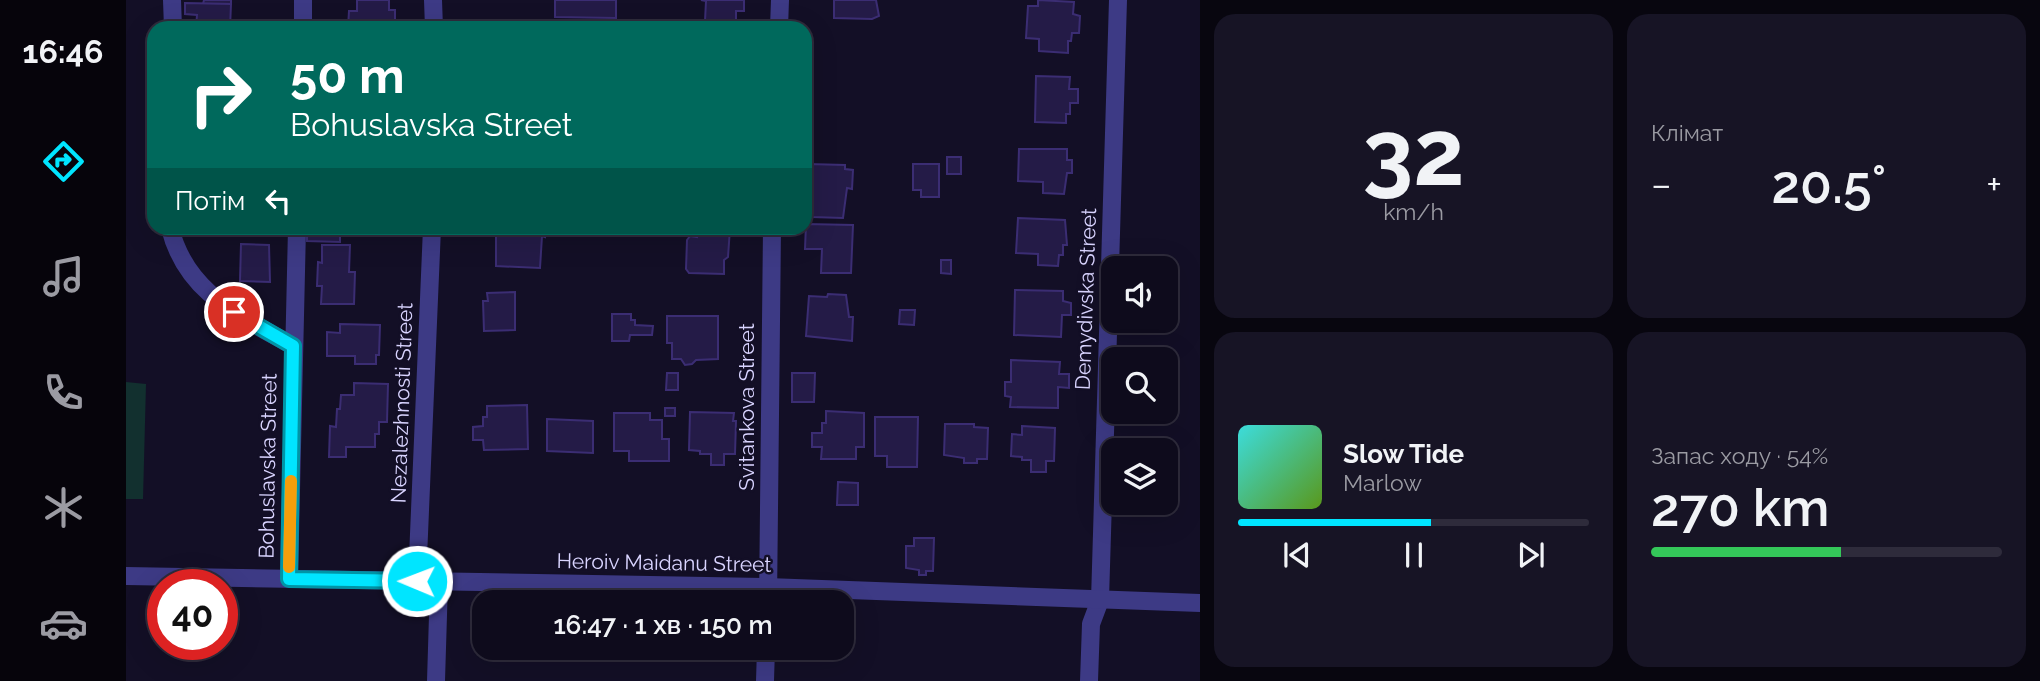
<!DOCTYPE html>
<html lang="uk">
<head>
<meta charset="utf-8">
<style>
	body { margin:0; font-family:Raleway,sans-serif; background:#171425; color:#f1f3f6; height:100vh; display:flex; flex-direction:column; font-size:26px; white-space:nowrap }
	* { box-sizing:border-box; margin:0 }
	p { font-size:23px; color:#9b9ba3 }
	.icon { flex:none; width:38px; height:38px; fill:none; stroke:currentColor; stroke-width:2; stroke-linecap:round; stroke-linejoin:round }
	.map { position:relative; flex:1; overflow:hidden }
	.drawer { display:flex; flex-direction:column; gap:14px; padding:14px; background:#08060f; width:840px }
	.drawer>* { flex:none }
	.banner { position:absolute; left:21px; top:21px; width:665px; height:214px; border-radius:21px; box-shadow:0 7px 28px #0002,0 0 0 2px #2e2b3b; background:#00695c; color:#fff; overflow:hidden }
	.fabs { position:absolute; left:975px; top:256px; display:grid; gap:14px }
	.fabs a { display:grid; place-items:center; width:77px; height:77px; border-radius:14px; background:#0e0b1c; box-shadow:0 7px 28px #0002,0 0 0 2px #2e2b3b; font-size:35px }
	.speed { position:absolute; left:21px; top:569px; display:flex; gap:14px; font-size:35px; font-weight:700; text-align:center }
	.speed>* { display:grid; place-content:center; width:91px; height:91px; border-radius:50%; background:#0e0b1c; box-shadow:0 7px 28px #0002,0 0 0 2px #2e2b3b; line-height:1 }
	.speed .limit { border:10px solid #d22; background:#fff; color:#111 }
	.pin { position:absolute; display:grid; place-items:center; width:60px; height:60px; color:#fff; margin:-30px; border:4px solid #fff; border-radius:50%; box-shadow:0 2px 7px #0007 }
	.me { position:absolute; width:77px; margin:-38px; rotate:271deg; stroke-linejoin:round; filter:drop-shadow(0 0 5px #0008) }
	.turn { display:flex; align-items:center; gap:24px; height:147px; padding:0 28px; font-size:32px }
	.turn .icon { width:91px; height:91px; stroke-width:2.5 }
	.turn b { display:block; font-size:49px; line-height:60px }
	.then { display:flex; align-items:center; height:66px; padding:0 28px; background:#0003; gap:14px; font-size:26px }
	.big { font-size:52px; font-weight:600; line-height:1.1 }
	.drawer .widget { flex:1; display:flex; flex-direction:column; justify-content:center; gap:10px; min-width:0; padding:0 24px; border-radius:21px; background:#171425 }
	.drawer .dial { align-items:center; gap:0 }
	.dial b { font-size:91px; line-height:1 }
	.song { display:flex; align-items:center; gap:21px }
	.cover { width:84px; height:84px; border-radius:10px; background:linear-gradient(135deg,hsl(180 70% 55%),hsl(90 70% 35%)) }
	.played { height:7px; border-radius:4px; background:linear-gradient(90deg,#00e5ff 55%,#2e2b3b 55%) }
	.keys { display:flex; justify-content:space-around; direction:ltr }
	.heat { display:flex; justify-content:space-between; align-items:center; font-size:38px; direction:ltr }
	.charge { height:10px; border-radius:5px; background:linear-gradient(90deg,#34c759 54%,#2e2b3b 0) }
	.drawer .tiles { flex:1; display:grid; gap:14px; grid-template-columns:repeat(2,1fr) }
	.trip { position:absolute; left:346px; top:590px; width:382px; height:70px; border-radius:21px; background:#0e0b1c; box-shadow:0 7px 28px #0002,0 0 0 2px #2e2b3b; font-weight:600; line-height:70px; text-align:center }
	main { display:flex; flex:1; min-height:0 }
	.dock { display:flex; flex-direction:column; width:126px; justify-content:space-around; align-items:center; background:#06040b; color:#9b9ba3 }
	.dock .icon { width:49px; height:49px }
	.dock .on { color:#00e5ff }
	.dock b { font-size:32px; color:#f1f3f6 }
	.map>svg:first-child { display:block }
</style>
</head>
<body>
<main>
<nav class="dock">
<b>16:46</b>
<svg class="icon on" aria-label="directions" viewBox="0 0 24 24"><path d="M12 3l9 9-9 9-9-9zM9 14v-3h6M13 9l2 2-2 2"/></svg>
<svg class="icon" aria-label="music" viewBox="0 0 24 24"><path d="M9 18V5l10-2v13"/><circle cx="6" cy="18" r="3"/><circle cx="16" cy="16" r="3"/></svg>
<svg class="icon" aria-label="phone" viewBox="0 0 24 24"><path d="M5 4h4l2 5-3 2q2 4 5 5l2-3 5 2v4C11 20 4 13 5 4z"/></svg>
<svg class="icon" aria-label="climate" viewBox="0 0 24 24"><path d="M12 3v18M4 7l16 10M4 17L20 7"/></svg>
<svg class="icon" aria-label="car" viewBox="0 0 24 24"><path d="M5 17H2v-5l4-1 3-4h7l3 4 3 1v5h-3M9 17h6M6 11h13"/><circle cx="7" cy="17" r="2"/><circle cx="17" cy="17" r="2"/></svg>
</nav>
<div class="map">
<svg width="1074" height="681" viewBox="0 0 1074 681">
	<rect width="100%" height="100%" fill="#130f26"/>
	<polygon fill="#12302f" points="0,382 20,384 17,499 0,499"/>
	<g fill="#241b47" stroke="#3b2d73" stroke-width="2">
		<polygon points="78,0 105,0 105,4 77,4"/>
		<polygon points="231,0 263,0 263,10 269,10 269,26 261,26 261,28 222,28 223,11 231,11"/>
		<polygon points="429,0 490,0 490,18 429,17"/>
		<polygon points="575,0 618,0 618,11 610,11 610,22 579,21 580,1"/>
		<polygon points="708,0 750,0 753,16 746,19 708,18"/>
		<polygon points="912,0 948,2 947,14 954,16 953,33 946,33 945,41 942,41 942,53 913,51 913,39 900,38 902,6 912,6"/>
		<polygon points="59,3 105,4 104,28 70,28 71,15 59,14"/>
		<rect x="124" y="25" width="25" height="3"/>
		<polygon points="910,76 944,77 943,89 952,89 952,103 944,103 944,114 940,114 940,123 909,122"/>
		<polygon points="893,149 941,149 941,160 946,160 946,173 941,173 938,194 917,193 917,182 892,181"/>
		<rect x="821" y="157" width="14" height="17"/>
		<polygon points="682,164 719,165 719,169 727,170 726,189 721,188 717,218 686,217 686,208 681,208"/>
		<polygon points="787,164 813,164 813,197 795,197 795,190 787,190"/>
		<polygon points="892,218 939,220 941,245 937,245 937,255 933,255 932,266 912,265 912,254 890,253"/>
		<polygon points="680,224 727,225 725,273 695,273 696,249 679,249"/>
		<polygon points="181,228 214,228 214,242 181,241"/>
		<polygon points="370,228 419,228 419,237 416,236 414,268 370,266"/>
		<polygon points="491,228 517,228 516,236 491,235"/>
		<polygon points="571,228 604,228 602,257 598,260 598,274 563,273 560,269 561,240 564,236 571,237"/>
		<polygon points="115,244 143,245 144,282 114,281"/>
		<polygon points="196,245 224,245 223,272 229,272 228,304 195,304 196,286 191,286 192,262 196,263"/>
		<polygon points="815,260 825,260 825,274 815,273"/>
		<polygon points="889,290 937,291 937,301 945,303 945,315 936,315 935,337 888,335"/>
		<polygon points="389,292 389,330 358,331 357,301 362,301 361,293"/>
		<polygon points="702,294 720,295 723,317 727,317 726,341 680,336 683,296 701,297"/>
		<polygon points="774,310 789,310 788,325 773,324"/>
		<polygon points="486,314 505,314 505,320 509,320 509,325 527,326 526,335 504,335 503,341 486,341"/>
		<polygon points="541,316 592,316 592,359 570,360 566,364 559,365 555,359 546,359 546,343 541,343"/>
		<polygon points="214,324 254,325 253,355 250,355 250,364 229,364 229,356 201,356 201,332 214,333"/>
		<polygon points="885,360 934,362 933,374 943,374 943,388 932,387 932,408 884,407 885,397 879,396 879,382 885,382"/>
		<polygon points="541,373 552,373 552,390 540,390"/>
		<polygon points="666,373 689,373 688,402 666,402"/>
		<polygon points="228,383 262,384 261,422 253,422 253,434 249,434 249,447 220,447 220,457 203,457 204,426 210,427 211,409 214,409 215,395 228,395"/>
		<polygon points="401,405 402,449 358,450 357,440 347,440 347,427 357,426 357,417 361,417 361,406"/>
		<rect x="539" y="408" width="10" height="8"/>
		<polygon points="700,411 738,413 738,447 730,447 730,459 695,459 696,447 686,447 686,433 696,433 696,423 700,423"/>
		<polygon points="564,412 608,413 607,421 610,421 609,454 598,454 598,465 585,465 585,454 574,454 574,451 563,450"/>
		<polygon points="488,413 524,413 524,420 536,420 536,439 543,439 543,461 503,461 503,451 488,451"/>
		<polygon points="749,417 792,417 791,467 761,467 761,456 749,456"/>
		<polygon points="421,419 467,421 467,453 421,451"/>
		<polygon points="819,424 848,424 848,427 862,428 861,459 851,459 851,463 838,463 838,458 818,455"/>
		<polygon points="896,426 929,428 928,461 920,461 920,472 905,472 905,460 896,460 896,457 885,456 886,434 896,435"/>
		<polygon points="712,482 732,483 732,505 711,505"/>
		<polygon points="788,538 808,538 807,571 800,571 800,575 793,575 793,570 780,568 780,546 788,546"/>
	</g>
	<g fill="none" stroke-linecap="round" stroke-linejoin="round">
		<g stroke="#3d3a85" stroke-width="18">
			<polyline points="46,0 47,28"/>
			<polyline points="307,0 308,28"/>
			<polyline points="177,28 177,0"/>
			<polyline points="653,28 654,0"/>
			<path d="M44,228C60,293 113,315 167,346"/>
			<polyline points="163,579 171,228"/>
			<polyline points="291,581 306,228"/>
			<polyline points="642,602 646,228"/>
			<polyline points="310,681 313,582"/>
			<polyline points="639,681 640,648"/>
			<polyline points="963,681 965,624 974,600 992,0"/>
		</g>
		<polyline stroke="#3d3a85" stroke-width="18" points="0,576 642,587 1074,603"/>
	</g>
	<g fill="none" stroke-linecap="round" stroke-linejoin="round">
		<defs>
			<polyline id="route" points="108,312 167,346 163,579 291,581"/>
		</defs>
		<use href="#route" stroke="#0095a6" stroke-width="18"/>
		<use href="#route" stroke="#00e5ff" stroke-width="12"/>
		<polyline stroke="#f59e0b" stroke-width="12" points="163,567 165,481"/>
	</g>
	<g text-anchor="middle" stroke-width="5" stroke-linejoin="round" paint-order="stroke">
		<g font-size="21" fill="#d9d4ff" stroke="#130f26">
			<text transform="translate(960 299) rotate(-88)" y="7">Demydivska Street</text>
			<text transform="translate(276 403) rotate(-88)" y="7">Nezalezhnosti Street</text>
			<text transform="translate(621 407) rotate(-90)" y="7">Svitankova Street</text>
			<text transform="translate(142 466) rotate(-89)" y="7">Bohuslavska Street</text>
			<text transform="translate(538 563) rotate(1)" y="7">Heroiv Maidanu Street</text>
		</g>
	</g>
</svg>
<div class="fabs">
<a><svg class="icon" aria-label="sound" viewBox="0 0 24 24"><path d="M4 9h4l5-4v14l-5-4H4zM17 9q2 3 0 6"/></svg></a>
<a><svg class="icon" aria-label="search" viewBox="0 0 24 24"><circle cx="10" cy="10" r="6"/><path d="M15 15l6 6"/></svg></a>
<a><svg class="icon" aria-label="layers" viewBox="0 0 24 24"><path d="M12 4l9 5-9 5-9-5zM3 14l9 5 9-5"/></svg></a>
</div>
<div class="speed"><div class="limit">40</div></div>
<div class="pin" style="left:108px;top:312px;background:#d93025"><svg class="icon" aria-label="arrive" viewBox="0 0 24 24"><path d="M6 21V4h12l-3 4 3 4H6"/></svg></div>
<svg class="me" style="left:291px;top:581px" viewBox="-20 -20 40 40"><circle r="17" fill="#00e5ff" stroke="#fff" stroke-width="3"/><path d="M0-11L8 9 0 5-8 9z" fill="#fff"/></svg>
<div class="trip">16:47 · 1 хв · 150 m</div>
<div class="banner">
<div class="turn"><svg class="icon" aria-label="right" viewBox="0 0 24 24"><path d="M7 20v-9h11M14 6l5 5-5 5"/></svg><div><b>50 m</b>Bohuslavska Street</div></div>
<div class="then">Потім<svg class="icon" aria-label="left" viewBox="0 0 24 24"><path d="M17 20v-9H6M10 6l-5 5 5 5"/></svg></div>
</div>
</div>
<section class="drawer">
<div class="tiles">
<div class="widget dial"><b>32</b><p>km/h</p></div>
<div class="widget"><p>Клімат</p>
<div class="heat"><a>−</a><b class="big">20.5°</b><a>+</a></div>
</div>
<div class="widget">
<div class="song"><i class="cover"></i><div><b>Slow Tide</b><p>Marlow</p></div></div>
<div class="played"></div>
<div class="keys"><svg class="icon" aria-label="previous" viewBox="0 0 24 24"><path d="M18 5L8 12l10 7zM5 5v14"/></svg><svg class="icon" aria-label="pause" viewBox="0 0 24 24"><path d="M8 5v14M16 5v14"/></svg><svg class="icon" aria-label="next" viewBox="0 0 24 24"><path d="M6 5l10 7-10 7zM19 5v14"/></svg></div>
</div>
<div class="widget"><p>Запас ходу · 54%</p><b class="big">270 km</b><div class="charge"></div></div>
</div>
</section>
</main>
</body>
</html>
